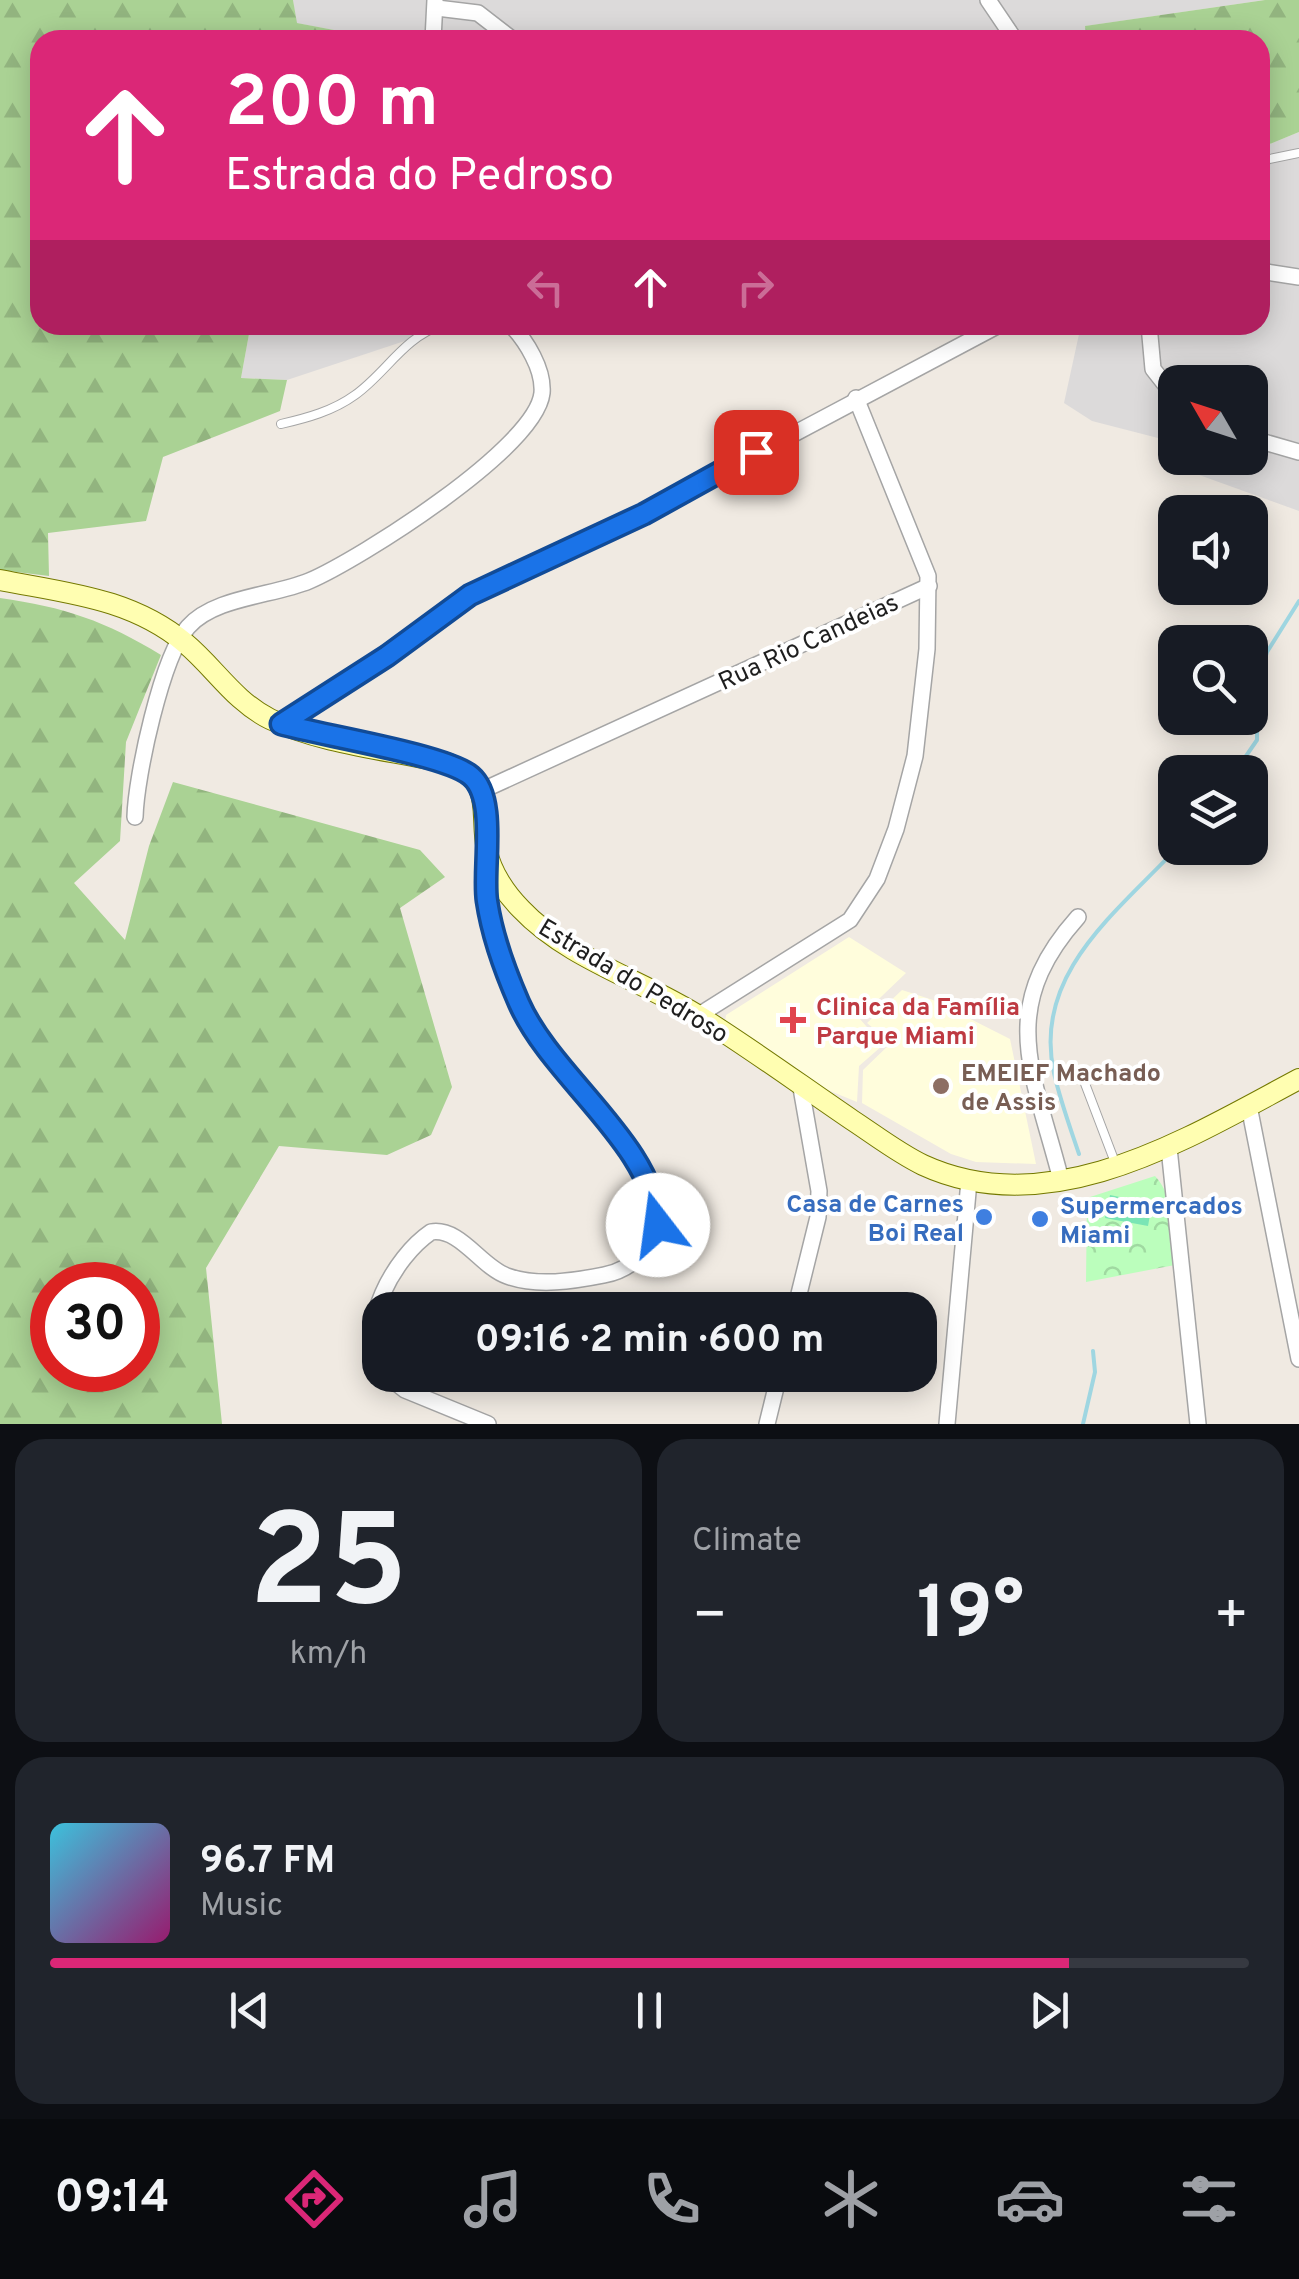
<!DOCTYPE html>
<html lang="en">
<head>
<meta charset="utf-8">
<style>
	body { margin:0; font-family:Overpass,sans-serif; background:#20242c; color:#f1f3f6; height:100vh; display:flex; flex-direction:column; font-size:38px; white-space:nowrap }
	* { box-sizing:border-box; margin:0 }
	p { font-size:32px; color:#9ea1a6 }
	.icon { flex:none; width:55px; height:55px; fill:none; stroke:currentColor; stroke-width:2; stroke-linecap:round; stroke-linejoin:round }
	.map { position:relative; height:1424px; overflow:hidden }
	.side { display:flex; flex-direction:column; gap:15px; padding:15px; background:#0d0f14; flex:1 }
	.side>* { flex:none }
	.guide { position:absolute; left:30px; top:30px; width:1240px; height:305px; border-radius:30px; box-shadow:0 5px 25px #0003; background:#db2777; color:#fff; overflow:hidden }
	.needle { width:65px; rotate:309deg }
	.controls { position:absolute; left:1158px; top:365px; display:grid; gap:20px }
	.controls a { display:grid; place-items:center; width:110px; height:110px; border-radius:20px; background:#171b24; box-shadow:0 5px 25px #0003; font-size:50px }
	.speed { position:absolute; left:30px; top:1262px; display:flex; gap:20px; font-size:50px; font-weight:700; text-align:center }
	.speed>* { display:grid; place-content:center; width:130px; height:130px; border-radius:50%; background:#171b24; box-shadow:0 5px 25px #0003; line-height:1 }
	.speed .limit { border:15px solid #d22; background:#fff; color:#111 }
	.pin { position:absolute; display:grid; place-items:center; width:85px; height:85px; color:#fff; margin:-42px; border-radius:20px; box-shadow:0 5px 15px #0006 }
	.me { position:absolute; width:110px; margin:-55px; rotate:345deg; stroke-linejoin:round; filter:drop-shadow(0 0 8px #0008) }
	.turn { display:flex; align-items:center; gap:35px; height:210px; padding:0 30px; font-size:45px }
	.turn .icon { width:130px; height:130px; stroke-width:2.5 }
	.turn b { display:block; font-size:70px; line-height:85px }
	.lanes { display:flex; align-items:center; height:95px; padding:0 30px; background:#0003; justify-content:center; gap:50px; direction:ltr }
	.lanes .off { opacity:.35 }
	.big { font-size:75px; font-weight:700; line-height:1.1 }
	.side .tile { flex:1; display:flex; flex-direction:column; justify-content:center; gap:15px; min-width:0; padding:0 35px; border-radius:30px; background:#20242c }
	.side .dial { align-items:center; gap:0 }
	.dial b { font-size:130px; line-height:1 }
	.song { display:flex; align-items:center; gap:30px }
	.cover { width:120px; height:120px; border-radius:15px; background:linear-gradient(135deg,hsl(190 70% 55%),hsl(320 70% 35%)) }
	.played { height:10px; border-radius:5px; background:linear-gradient(90deg,#db2777 85%,#363941 85%) }
	.keys { display:flex; justify-content:space-around; direction:ltr }
	.heat { display:flex; justify-content:space-between; align-items:center; font-size:55px; direction:ltr }
	.side .tiles { flex:1; display:grid; gap:15px; grid-template-columns:1fr 1fr }
	.tile:last-child { grid-column:span 2 }
	.trip { position:absolute; left:362px; top:1292px; width:575px; height:100px; border-radius:30px; background:#171b24; box-shadow:0 5px 25px #0003; font-weight:700; line-height:100px; text-align:center }
	.tab-bar { display:flex; height:160px; justify-content:space-around; align-items:center; background:#090b0e; color:#9ea1a6 }
	.tab-bar .icon { width:70px; height:70px }
	.tab-bar .selected { color:#db2777 }
	.tab-bar b { font-size:45px; color:#f1f3f6 }
	.map>svg:first-child { display:block }
</style>
</head>
<body>
<div class="map">
<svg width="1299" height="1424" viewBox="0 0 1299 1424">
	<defs>
		<pattern id="forest-firs" width="22" height="20" patternUnits="userSpaceOnUse" patternTransform="scale(2.5)"><rect width="22" height="20" fill="#aad294"/><path d="M5 1l3.5 6h-7zM16 11l3.5 6h-7z" fill="#92b47f"/></pattern>
		<pattern id="park-crowns" width="20" height="18" patternUnits="userSpaceOnUse" patternTransform="scale(2.5)"><rect width="20" height="18" fill="#bbfebc"/><path d="M2 6a3 3 0 1 1 6 0M12 15a3 3 0 1 1 6 0" fill="none" stroke="#a0d9a1"/></pattern>
	</defs>
	<rect width="100%" height="100%" fill="#f0eae2"/>
	<g fill="#dcdada" fill-rule="evenodd">
		<polygon points="293,0 1265,0 1086,26 1087,40 350,40 350,33 296,23"/>
		<path d="M1299,132V511L1166,463L1158,438L1092,421L1064,403L1081,325H1260V148ZM1175,382H1250V458H1175Z"/>
		<polygon points="258,325 453,325 287,380 241,378 249,334"/>
	</g>
	<g fill="#fffddc">
		<polygon points="849,937 906,973 859,1018 883,1045 859,1066 857,1102 806,1081 725,1023 726,1015"/>
		<polygon points="902,990 933,1000 1010,1039 1036,1164 976,1162 951,1154 862,1103 863,1070 891,1043 867,1023"/>
	</g>
	<g fill="url(#forest-firs)" fill-rule="evenodd">
		<polygon points="0,0 293,0 297,23 350,33 350,40 40,40 40,325 258,325 249,334 241,378 287,380 280,411 163,457 146,521 48,533 49,576 0,570"/>
		<polygon points="1265,0 1299,0 1299,132 1260,148 1260,40 1087,40 1085,26"/>
		<path d="M0,598C64,607 106,621 161,655L126,742L120,841L74,883L125,940L149,846L173,782L420,850L445,877L400,908L452,1087L431,1135L387,1155L279,1146L206,1268L222,1424H0ZM52,1285H138V1370H52Z"/>
	</g>
	<path fill="url(#park-crowns)" d="M1155,1176C1176,1198 1172,1235 1175,1265L1086,1282L1087,1198Z"/>
	<polygon fill="#7ae5b5" points="1110,1195 1152,1204 1148,1226 1105,1218"/>
	<g fill="none" stroke-linecap="round" stroke-linejoin="round">
		<g stroke="#9fd6e1" stroke-width="4">
			<polyline points="1235,772 1257,740 1257,688 1267,652 1299,601"/>
			<path d="M1079,1154C1070,1127 1060,1100 1054,1073C1032,974 1117,912 1177,848"/>
			<polyline points="1083,1424 1095,1372 1093,1351"/>
		</g>
		<defs>
			<g id="service">
				<polyline points="1260,161 1299,153"/>
				<path d="M281,424C307,418 333,411 355,395C386,373 404,337 442,325"/>
				<polyline points="1084,1081 1116,1165"/>
			</g>
			<g id="minor">
				<polyline points="988,0 1015,40"/>
				<polyline points="437,8 478,13 513,40"/>
				<polyline points="433,40 435,0"/>
				<polyline points="1260,271 1299,277"/>
				<polyline points="1149,325 1153,369 1175,397"/>
				<polyline points="1250,438 1299,452"/>
				<polyline points="281,723 387,657 470,595 643,514 999,325"/>
				<polyline points="481,791 929,586"/>
				<path d="M135,817C136,776 162,656 188,627C214,597 273,596 309,581C360,559 536,448 542,393C544,369 526,341 511,325"/>
				<polyline points="699,1015 850,920 877,879 896,829 915,756 927,649 928,576 856,398"/>
				<polyline points="1249,1106 1299,1359"/>
				<polyline points="1169,1148 1198,1424"/>
				<path d="M1061,1180C1034,1073 995,1010 1078,917"/>
				<polyline points="795,1310 818,1217 819,1191 801,1088"/>
				<path d="M380,1367C356,1326 394,1257 431,1232C460,1227 481,1267 507,1276C537,1287 574,1281 604,1275C620,1272 633,1264 643,1253C698,1197 564,1081 533,1033C505,987 479,912 487,859"/>
				<polyline points="386,1375 405,1390 488,1424"/>
				<polyline points="767,1424 779,1375"/>
				<polyline points="947,1424 969,1181"/>
			</g>
			<path id="secondary" d="M0,580C66,593 131,598 185,643C215,668 234,701 270,719C322,744 390,750 447,763C496,782 479,810 487,851C491,872 506,894 521,909C568,959 645,981 702,1018C753,1050 802,1086 852,1120C875,1135 898,1153 923,1165C1051,1224 1188,1138 1299,1079"/>
		</defs>
		<use href="#service" stroke="#a5a5a5" stroke-width="10"/>
		<use href="#minor" stroke="#a5a5a5" stroke-width="18"/>
		<use href="#secondary" stroke="#747900" stroke-width="22"/>
		<use href="#service" stroke="#fff" stroke-width="8"/>
		<use href="#minor" stroke="#fff" stroke-width="15"/>
		<use href="#secondary" stroke="#fffeb1" stroke-width="20"/>
	</g>
	<g fill="none" stroke-linecap="round" stroke-linejoin="round">
		<defs>
			<path id="route" d="M658,1225C654,1144 552,1078 519,1003C505,971 492,935 487,901C482,869 498,799 471,776C447,755 320,735 281,724L387,656L470,595L644,514L756,452"/>
		</defs>
		<use href="#route" stroke="#114b97" stroke-width="25"/>
		<use href="#route" stroke="#1a73e8" stroke-width="18"/>
	</g>
	<path fill="#e0444e" stroke="#fff" stroke-width="4" d="M788 1005h10v10h10v10h-10v10h-10v-10h-10v-10h10z"/>
	<circle fill="#8d6e63" stroke="#fff" stroke-width="4" cx="941" cy="1086" r="10"/>
	<g fill="#3f7fe0" stroke="#fff" stroke-width="4">
		<circle cx="984" cy="1217" r="10"/>
		<circle cx="1040" cy="1219" r="10"/>
	</g>
	<g text-anchor="middle" stroke-width="8" stroke-linejoin="round" paint-order="stroke">
		<g font-size="25" fill="#1e1e1e" stroke="#fff">
			<text transform="translate(808 641) rotate(-25)" y="9">Rua Rio Candeias</text>
			<text transform="translate(634 980) rotate(31)" y="9">Estrada do Pedroso</text>
		</g>
		<g font-size="25" font-weight="bold" fill="#be3a42" stroke="#fff" text-anchor="start">
			<text x="816" y="1015">Clinica da Família<tspan x="816" dy="29">Parque Miami</tspan></text>
		</g>
		<g font-size="25" font-weight="bold" fill="#785e54" stroke="#fff" text-anchor="start">
			<text x="961" y="1081">EMEIEF Machado<tspan x="961" dy="29">de Assis</tspan></text>
		</g>
		<g font-size="25" font-weight="bold" fill="#366cbe" stroke="#fff" text-anchor="end">
			<text x="964" y="1212">Casa de Carnes<tspan x="964" dy="29">Boi Real</tspan></text>
			<text x="1060" y="1214" text-anchor="start">Supermercados<tspan x="1060" dy="29">Miami</tspan></text>
		</g>
	</g>
</svg>
<div class="controls">
<a><svg class="needle" viewBox="-14 -14 28 28"><path d="M0-13l5 13h-10z" fill="#e53935"/><path d="M0 13l5-13h-10z" fill="#9ea1a6"/></svg></a>
<a><svg class="icon" aria-label="sound" viewBox="0 0 24 24"><path d="M4 9h4l5-4v14l-5-4H4zM17 9q2 3 0 6"/></svg></a>
<a><svg class="icon" aria-label="search" viewBox="0 0 24 24"><circle cx="10" cy="10" r="6"/><path d="M15 15l6 6"/></svg></a>
<a><svg class="icon" aria-label="layers" viewBox="0 0 24 24"><path d="M12 4l9 5-9 5-9-5zM3 14l9 5 9-5"/></svg></a>
</div>
<div class="speed"><div class="limit">30</div></div>
<div class="pin" style="left:756px;top:452px;background:#d93025"><svg class="icon" aria-label="arrive" viewBox="0 0 24 24"><path d="M6 21V4h12l-3 4 3 4H6"/></svg></div>
<svg class="me" style="left:658px;top:1225px" viewBox="-20 -20 40 40"><circle r="19" fill="#fff"/><path d="M0-13L10 11 0 6-10 11z" fill="#1a73e8"/></svg>
<div class="trip">09:16 · 2 min · 600 m</div>
<div class="guide">
<div class="turn"><svg class="icon" aria-label="ahead" viewBox="0 0 24 24"><path d="M12 20V5M6 11l6-6 6 6"/></svg><div><b>200 m</b>Estrada do Pedroso</div></div>
<div class="lanes"><svg class="icon off" aria-label="left" viewBox="0 0 24 24"><path d="M17 20v-9H6M10 6l-5 5 5 5"/></svg><svg class="icon" aria-label="ahead" viewBox="0 0 24 24"><path d="M12 20V5M6 11l6-6 6 6"/></svg><svg class="icon off" aria-label="right" viewBox="0 0 24 24"><path d="M7 20v-9h11M14 6l5 5-5 5"/></svg></div>
</div>
</div>
<section class="side">
<div class="tiles">
<div class="tile dial"><b>25</b><p>km/h</p></div>
<div class="tile"><p>Climate</p>
<div class="heat"><a>−</a><b class="big">19°</b><a>+</a></div>
</div>
<div class="tile">
<div class="song"><i class="cover"></i><div><b>96.7 FM</b><p>Music</p></div></div>
<div class="played"></div>
<div class="keys"><svg class="icon" aria-label="previous" viewBox="0 0 24 24"><path d="M18 5L8 12l10 7zM5 5v14"/></svg><svg class="icon" aria-label="pause" viewBox="0 0 24 24"><path d="M8 5v14M16 5v14"/></svg><svg class="icon" aria-label="next" viewBox="0 0 24 24"><path d="M6 5l10 7-10 7zM19 5v14"/></svg></div>
</div>
</div>
</section>
<nav class="tab-bar">
<b>09:14</b>
<svg class="icon selected" aria-label="directions" viewBox="0 0 24 24"><path d="M12 3l9 9-9 9-9-9zM9 14v-3h6M13 9l2 2-2 2"/></svg>
<svg class="icon" aria-label="music" viewBox="0 0 24 24"><path d="M9 18V5l10-2v13"/><circle cx="6" cy="18" r="3"/><circle cx="16" cy="16" r="3"/></svg>
<svg class="icon" aria-label="phone" viewBox="0 0 24 24"><path d="M5 4h4l2 5-3 2q2 4 5 5l2-3 5 2v4C11 20 4 13 5 4z"/></svg>
<svg class="icon" aria-label="climate" viewBox="0 0 24 24"><path d="M12 3v18M4 7l16 10M4 17L20 7"/></svg>
<svg class="icon" aria-label="car" viewBox="0 0 24 24"><path d="M5 17H2v-5l4-1 3-4h7l3 4 3 1v5h-3M9 17h6M6 11h13"/><circle cx="7" cy="17" r="2"/><circle cx="17" cy="17" r="2"/></svg>
<svg class="icon" aria-label="filters" viewBox="0 0 24 24"><path d="M4 7h16M4 17h16"/><circle cx="9" cy="7" r="2"/><circle cx="15" cy="17" r="2"/></svg>
</nav>
</body>
</html>
